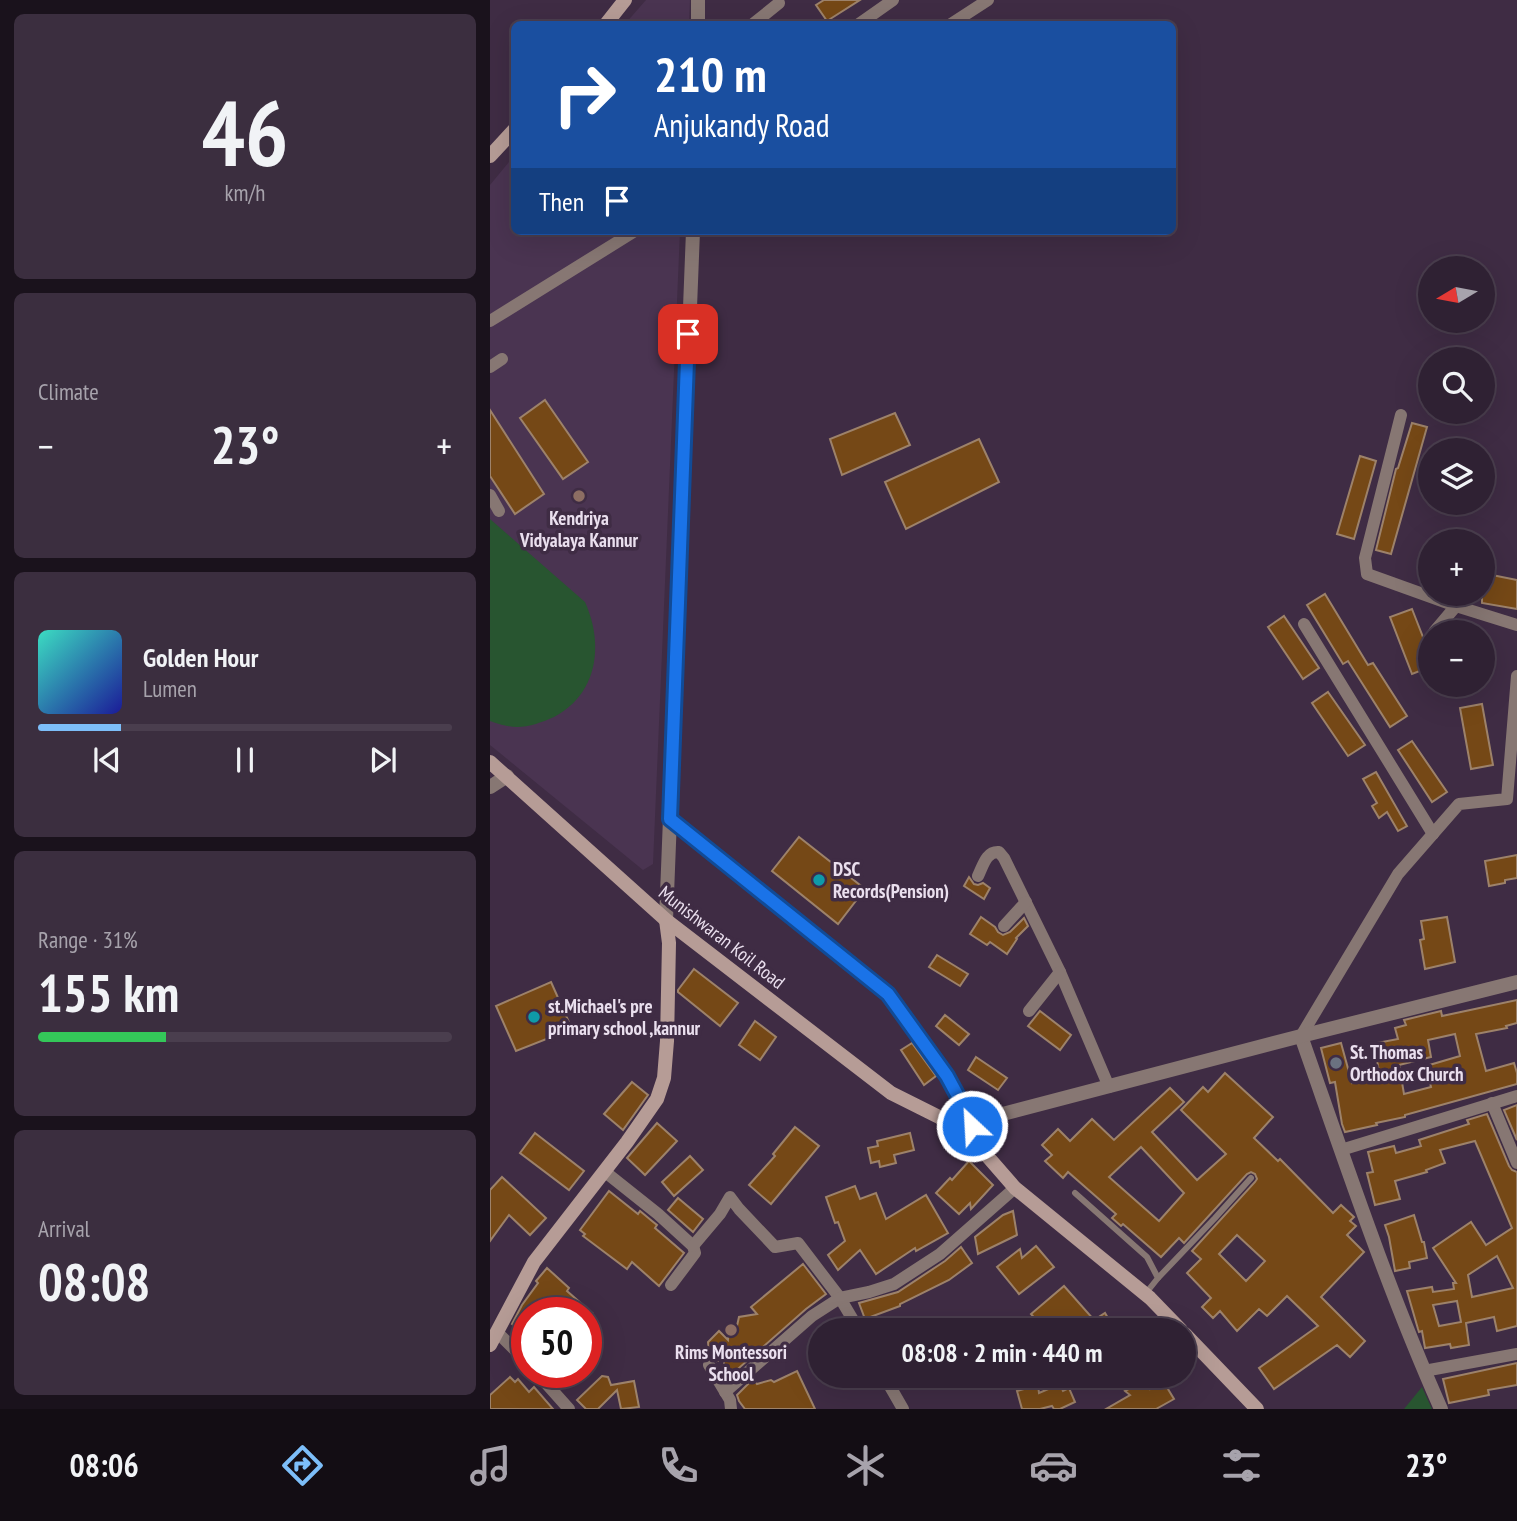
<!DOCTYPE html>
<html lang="en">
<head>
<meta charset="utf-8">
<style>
	body { margin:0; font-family:"PT Sans Narrow",sans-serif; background:#3b2e3f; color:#f1f3f6; height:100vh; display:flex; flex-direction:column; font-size:26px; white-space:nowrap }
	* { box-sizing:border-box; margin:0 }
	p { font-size:23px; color:#a7a3ac }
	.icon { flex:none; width:38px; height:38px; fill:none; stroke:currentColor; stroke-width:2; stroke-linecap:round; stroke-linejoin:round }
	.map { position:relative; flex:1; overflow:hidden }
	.drawer { display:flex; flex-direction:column; gap:14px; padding:14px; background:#1a121c; width:490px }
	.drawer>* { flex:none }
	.banner { position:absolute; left:21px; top:21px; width:665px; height:214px; border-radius:10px; box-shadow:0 7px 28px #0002,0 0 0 2px #4a3e4e; background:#1a4fa0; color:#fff; overflow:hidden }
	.needle { width:46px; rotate:260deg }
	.buttons { position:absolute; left:928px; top:256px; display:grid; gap:14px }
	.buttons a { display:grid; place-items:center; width:77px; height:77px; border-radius:50%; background:#2f2133; box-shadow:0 7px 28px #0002,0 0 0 2px #4a3e4e; font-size:35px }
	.speed { position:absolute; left:21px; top:1297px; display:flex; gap:14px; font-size:35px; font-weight:700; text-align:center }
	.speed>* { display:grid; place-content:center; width:91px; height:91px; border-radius:50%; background:#2f2133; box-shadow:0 7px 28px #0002,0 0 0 2px #4a3e4e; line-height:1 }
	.speed .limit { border:10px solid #d22; background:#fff; color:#111 }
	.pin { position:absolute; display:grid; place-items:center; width:60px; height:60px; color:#fff; margin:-30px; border-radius:14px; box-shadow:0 4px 10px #0006 }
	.me { position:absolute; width:77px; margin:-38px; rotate:335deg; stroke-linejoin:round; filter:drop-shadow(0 0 5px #0008) }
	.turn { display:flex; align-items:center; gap:24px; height:147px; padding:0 28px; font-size:32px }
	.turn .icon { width:91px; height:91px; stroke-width:2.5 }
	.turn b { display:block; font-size:49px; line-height:60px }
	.then { display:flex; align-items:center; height:66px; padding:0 28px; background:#0003; gap:14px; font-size:26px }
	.big { font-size:52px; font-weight:700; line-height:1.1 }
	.drawer .widget { flex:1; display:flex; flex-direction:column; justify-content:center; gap:10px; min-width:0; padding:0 24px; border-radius:10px; background:#3b2e3f }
	.drawer .dial { align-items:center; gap:0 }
	.dial b { font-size:91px; line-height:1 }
	.song { display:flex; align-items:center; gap:21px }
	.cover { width:84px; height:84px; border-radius:10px; background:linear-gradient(135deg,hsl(170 70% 55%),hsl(240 70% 35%)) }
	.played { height:7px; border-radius:4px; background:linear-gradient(90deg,#7dbef9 20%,#4a3e4e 20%) }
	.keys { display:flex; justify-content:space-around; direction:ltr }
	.heat { display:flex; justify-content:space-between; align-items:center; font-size:38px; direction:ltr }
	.charge { height:10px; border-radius:5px; background:linear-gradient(90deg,#34c759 31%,#4a3e4e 0) }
	.trip { position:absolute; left:318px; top:1318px; width:388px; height:70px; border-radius:35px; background:#2f2133; box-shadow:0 7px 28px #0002,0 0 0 2px #4a3e4e; font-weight:700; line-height:70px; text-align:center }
	.menu { display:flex; height:112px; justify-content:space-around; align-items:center; background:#130d14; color:#a7a3ac }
	.menu .icon { width:49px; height:49px }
	.menu .current { color:#7dbef9 }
	.menu b { font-size:32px; color:#f1f3f6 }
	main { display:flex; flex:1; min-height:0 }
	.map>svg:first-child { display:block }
</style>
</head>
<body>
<main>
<section class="drawer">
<div class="widget dial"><b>46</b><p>km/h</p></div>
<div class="widget"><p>Climate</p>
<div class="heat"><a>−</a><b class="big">23°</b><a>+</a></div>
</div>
<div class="widget">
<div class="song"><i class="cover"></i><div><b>Golden Hour</b><p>Lumen</p></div></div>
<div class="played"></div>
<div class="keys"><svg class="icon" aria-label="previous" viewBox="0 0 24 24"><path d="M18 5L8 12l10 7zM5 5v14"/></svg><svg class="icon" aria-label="pause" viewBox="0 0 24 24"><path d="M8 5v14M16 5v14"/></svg><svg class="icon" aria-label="next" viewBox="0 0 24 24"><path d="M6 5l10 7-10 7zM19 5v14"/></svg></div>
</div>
<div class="widget"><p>Range · 31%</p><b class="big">155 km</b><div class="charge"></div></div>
<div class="widget"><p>Arrival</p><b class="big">08:08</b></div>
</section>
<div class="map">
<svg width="1027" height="1409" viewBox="0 0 1027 1409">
	<rect width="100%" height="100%" fill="#3f2c44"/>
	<g fill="#4a3451">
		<polygon points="156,0 200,0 199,24 135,24"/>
		<polygon points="24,156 24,231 190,231 163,864 153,870 0,745 0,185"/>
	</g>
	<g fill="#285530">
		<path d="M0,519L95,602C114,644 108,694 64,717C53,722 39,727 27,727C18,727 9,724 0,721Z"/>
		<polygon points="932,1387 942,1409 914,1409"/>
	</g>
	<g fill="#754816" stroke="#9d826a" stroke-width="2" fill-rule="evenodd">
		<polygon points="334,0 370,0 337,21 326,5"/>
		<polygon points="55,400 98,462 73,479 30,418"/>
		<polygon points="0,410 54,494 25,514 0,476"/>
		<polygon points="405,413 420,445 352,475 340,439"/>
		<polygon points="922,423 937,427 901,554 886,550 906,469 908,468"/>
		<polygon points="489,439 509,482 416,529 395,482"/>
		<polygon points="870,456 886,461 864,539 847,534"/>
		<polygon points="992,573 1027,580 1027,609 992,603"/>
		<polygon points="835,594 878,665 883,663 917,716 900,727 858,661 853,664 817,605"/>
		<polygon points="922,609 940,655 940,667 922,674 900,617"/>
		<polygon points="794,616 829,668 813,679 778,627"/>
		<polygon points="838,692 875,745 858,756 822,703"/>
		<polygon points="992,704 1003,765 981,769 970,708"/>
		<polygon points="922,741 957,792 942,802 908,750"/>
		<polygon points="886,772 917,826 908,831 897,812 889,818 882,806 887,803 873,779"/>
		<polygon points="309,837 375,889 348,924 282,871"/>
		<polygon points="1027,855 1027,878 1015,880 1015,883 999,886 995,861"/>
		<polygon points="479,877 484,884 488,885 493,883 500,888 494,899 474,886"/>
		<polygon points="491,917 505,927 508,932 513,935 520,932 534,918 538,926 526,938 527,939 517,954 500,942 497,945 480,934"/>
		<polygon points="957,917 965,962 935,969 930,940 934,939 931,921"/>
		<polygon points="447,955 478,974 470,986 439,967"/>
		<polygon points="204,969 248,1003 230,1026 188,992 188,990"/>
		<polygon points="61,982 82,1029 26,1051 6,1006"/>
		<path d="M1027,1000V1023L1016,1026L1017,1028L986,1034L996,1071L1024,1063L1027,1073V1084L915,1115V1117L886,1123L887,1125L855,1132L852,1124L845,1082L840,1083L831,1048L851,1043L862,1083L890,1077L886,1055L889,1054L887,1043L908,1039L905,1028L916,1025L914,1020L951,1011L952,1016ZM965,1034L970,1056L936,1066L941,1087L914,1094L909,1065L941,1057L938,1040Z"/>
		<polygon points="550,1011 581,1035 570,1050 538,1026"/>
		<polygon points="455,1015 479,1034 469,1045 446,1026"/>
		<polygon points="265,1021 286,1037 270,1060 249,1045"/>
		<polygon points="422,1043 446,1076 434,1085 411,1050"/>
		<polygon points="486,1057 517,1078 508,1090 478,1070"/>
		<path d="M735,1073L783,1117L764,1138L788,1161L790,1159L843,1213L851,1205L864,1217L860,1221L866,1226L857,1235L874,1252L831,1297L875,1341L860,1357L847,1345L784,1389L769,1368L828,1326L797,1296L777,1316L769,1309L747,1331L730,1311L723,1318L712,1307L721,1298L697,1273L711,1259L702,1251L765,1182L767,1179L765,1174L761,1172L757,1174L694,1243L689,1238L671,1257L633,1224L631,1226L622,1218L626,1214L578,1172L573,1178L555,1161L562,1155L552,1145L568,1129L580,1141L602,1119L624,1140L680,1088L694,1102L662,1132L707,1180L736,1154L691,1110L713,1087L718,1092ZM651,1147L694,1193L669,1221L619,1177ZM747,1235L775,1261L756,1281L729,1254Z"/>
		<polygon points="142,1082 158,1095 133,1130 114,1114"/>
		<polygon points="1027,1105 1027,1140 1014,1110"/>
		<path d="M997,1114L1019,1166L1022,1170L1027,1172V1326L1007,1331L1004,1317L976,1323L979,1345L961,1348L960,1344L935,1348L932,1331L929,1332L928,1329L917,1291L942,1287L943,1292L964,1289L963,1283H966L943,1248L981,1222L996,1245L1022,1228L985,1141L950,1150L955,1163L936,1170L937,1172L905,1181L910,1199L885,1205L877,1173L883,1172L878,1152L904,1146L906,1153L931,1146L929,1140L979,1124L977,1120ZM1007,1256L1023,1288L982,1297L978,1275ZM967,1301L971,1322L949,1326L943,1305Z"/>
		<polygon points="167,1123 187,1141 155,1175 137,1158"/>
		<polygon points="305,1127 329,1146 281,1204 259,1185 285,1156 283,1154"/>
		<polygon points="45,1133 94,1171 79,1190 30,1153"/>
		<polygon points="420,1133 424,1150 404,1155 406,1163 390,1167 389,1161 381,1163 378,1148 388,1146 387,1141"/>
		<polygon points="200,1156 213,1170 184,1196 172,1182"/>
		<polygon points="479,1161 503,1185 481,1209 480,1203 469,1214 446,1193 460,1178 462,1180"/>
		<polygon points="12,1177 56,1218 40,1235 19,1215 0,1241 0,1190"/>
		<polygon points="365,1186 370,1199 386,1193 396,1219 436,1195 458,1233 426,1251 425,1248 386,1274 370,1250 348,1270 338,1255 355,1241 348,1222 345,1223 336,1197"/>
		<polygon points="119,1191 148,1214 150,1211 162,1221 167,1225 165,1228 194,1253 169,1286 142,1262 137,1269 93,1236 95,1234 90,1230"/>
		<polygon points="188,1198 213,1219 203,1232 178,1210"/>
		<polygon points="523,1211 527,1235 488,1254 485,1237 513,1215"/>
		<polygon points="924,1215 932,1242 934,1242 937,1258 919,1262 920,1268 905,1271 899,1237 895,1225"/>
		<polygon points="546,1246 564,1267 529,1294 507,1267 530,1249 532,1258"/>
		<polygon points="471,1247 482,1263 459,1280 410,1304 410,1306 375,1319 369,1303 408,1292 455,1261"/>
		<polygon points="313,1264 336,1294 316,1309 241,1375 237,1371 234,1371 234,1360 227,1361 227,1350 219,1352 218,1342 229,1331 238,1340 239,1325 247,1326 249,1317 267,1314 261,1307"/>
		<polygon points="57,1268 79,1288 77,1291 101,1312 37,1312 37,1336 22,1324 32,1305 48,1283 46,1281"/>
		<polygon points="574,1286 604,1320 615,1313 625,1330 555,1330 541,1314"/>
		<polygon points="1027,1363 1027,1385 998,1390 999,1395 959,1403 953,1379"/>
		<polygon points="307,1371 325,1409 255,1409 249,1401 247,1395 263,1379 267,1384 281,1380 284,1382"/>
		<polygon points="112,1376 118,1377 121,1385 144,1381 149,1407 131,1409 127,1390 108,1409 96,1409 87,1400"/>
		<polygon points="20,1377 25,1382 28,1379 39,1392 44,1387 63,1409 0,1409 0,1395"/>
		<polygon points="655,1380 660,1389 673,1381 684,1399 666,1409 616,1409 640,1395 635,1391"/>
		<polygon points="570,1384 573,1391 579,1388 585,1402 570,1409 564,1409 562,1406 550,1409 532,1409 527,1391 548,1385 549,1393"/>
	</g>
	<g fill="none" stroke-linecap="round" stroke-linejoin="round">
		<g stroke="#877773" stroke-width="6">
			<polyline points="585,1193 657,1257 668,1278 656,1293"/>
			<polyline points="668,1278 725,1218 761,1178"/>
		</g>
		<g stroke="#877773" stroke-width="12">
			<polyline points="263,24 289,3"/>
			<polyline points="369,24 403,0"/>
			<polyline points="461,24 498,0"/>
			<polyline points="0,321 145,231"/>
			<polyline points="0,367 12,359"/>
			<polyline points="911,415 875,558 877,574 966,606 1027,625"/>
			<polyline points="0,495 9,511"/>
			<polyline points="814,624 943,834"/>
			<polyline points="944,632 966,606"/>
			<polyline points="180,819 398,994 457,1076 471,1102 469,1111"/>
			<path d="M488,876C493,866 496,851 509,852L514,858L570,972L619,1087"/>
			<polyline points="514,926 536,902"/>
			<polyline points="539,1011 570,972"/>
			<polyline points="811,1036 908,874 969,804 1017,799 1027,676"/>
			<polyline points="1002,1103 1027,1163"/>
			<polyline points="851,1150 1027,1096"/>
			<polyline points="114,1171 168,1214 203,1246 205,1253 181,1285"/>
			<polyline points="203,1246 230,1214 240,1197 249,1209 285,1247 308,1243 350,1298 369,1330"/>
			<polyline points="7,1332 37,1362"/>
			<polyline points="219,1365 240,1400 241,1409"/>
			<polyline points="934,1371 1027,1354"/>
			<polyline points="46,1372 79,1409"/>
			<polyline points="394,1376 413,1409"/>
			<polyline points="235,1392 322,1316 350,1298 379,1292 404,1284 450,1254 525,1188"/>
		</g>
		<g stroke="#877773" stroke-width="14">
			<polyline points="208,24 208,0"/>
			<polyline points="0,787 17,776"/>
			<polyline points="176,920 203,231"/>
			<path d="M811,1036C855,1161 897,1288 951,1409"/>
			<polyline points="482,1122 811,1036 1027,982"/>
		</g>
		<g stroke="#b69c96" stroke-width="14">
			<polyline points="116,24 135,0"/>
			<polyline points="0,156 24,130"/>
			<polyline points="0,762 176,920 401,1093 455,1120"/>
			<circle cx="468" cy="1124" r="14"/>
			<polyline points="478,1134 525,1188 660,1298 691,1330"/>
			<polyline points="695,1334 767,1409"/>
			<polyline points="0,1345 44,1262 137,1142 167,1099 174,1078 177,1041 179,943 176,920"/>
		</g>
	</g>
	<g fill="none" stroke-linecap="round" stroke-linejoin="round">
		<defs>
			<path id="route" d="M198,334L180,819L398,994L457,1076L471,1102L469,1111C478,1113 482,1118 482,1126"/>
		</defs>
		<use href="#route" stroke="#114b97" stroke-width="18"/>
		<use href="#route" stroke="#1a73e8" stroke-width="12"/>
	</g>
	<g fill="#8d6e63" stroke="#3f2c44" stroke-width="2.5">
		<circle cx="89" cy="496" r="7"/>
		<circle cx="241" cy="1330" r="7"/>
	</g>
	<g fill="#0f9aa8" stroke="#3f2c44" stroke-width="2.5">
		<circle cx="329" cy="880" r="7"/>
		<circle cx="44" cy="1017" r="7"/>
	</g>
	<circle fill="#6b7280" stroke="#3f2c44" stroke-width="2.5" cx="846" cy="1063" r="7"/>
	<g text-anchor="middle" stroke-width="7" stroke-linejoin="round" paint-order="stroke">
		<g font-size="19" font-weight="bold" fill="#eadfee" stroke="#3f2c44" text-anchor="start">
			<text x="89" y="525" text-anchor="middle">Kendriya<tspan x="89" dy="22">Vidyalaya Kannur</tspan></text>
			<text x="343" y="876">DSC<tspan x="343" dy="22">Records(Pension)</tspan></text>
			<text x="58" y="1013">st.Michael's pre<tspan x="58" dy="22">primary school ,kannur</tspan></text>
			<text x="860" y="1059">St. Thomas<tspan x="860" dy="22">Orthodox Church</tspan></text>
			<text x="241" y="1359" text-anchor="middle">Rims Montessori<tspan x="241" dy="22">School</tspan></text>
		</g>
		<g font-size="19" fill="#eadfee" stroke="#3f2c44">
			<text transform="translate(232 937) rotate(38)" y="7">Munishwaran Koil Road</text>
		</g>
	</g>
</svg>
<div class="buttons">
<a><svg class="needle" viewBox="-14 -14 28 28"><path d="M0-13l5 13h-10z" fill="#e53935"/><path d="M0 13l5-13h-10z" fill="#a7a3ac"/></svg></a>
<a><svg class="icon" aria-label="search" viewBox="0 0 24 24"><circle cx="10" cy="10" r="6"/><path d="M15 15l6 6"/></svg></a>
<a><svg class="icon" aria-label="layers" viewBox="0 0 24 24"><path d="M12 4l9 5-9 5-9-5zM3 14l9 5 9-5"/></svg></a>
<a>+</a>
<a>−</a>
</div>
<div class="speed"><div class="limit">50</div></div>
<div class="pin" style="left:198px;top:334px;background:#d93025"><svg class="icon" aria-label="arrive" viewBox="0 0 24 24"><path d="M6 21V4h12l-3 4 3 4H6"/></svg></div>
<svg class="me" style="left:482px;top:1126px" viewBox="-20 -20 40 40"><circle r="17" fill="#1a73e8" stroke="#fff" stroke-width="3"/><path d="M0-11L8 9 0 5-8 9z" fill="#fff"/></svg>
<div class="trip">08:08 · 2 min · 440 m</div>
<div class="banner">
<div class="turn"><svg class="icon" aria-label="right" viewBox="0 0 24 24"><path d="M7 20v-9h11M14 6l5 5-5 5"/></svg><div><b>210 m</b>Anjukandy Road</div></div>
<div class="then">Then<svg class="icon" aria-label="arrive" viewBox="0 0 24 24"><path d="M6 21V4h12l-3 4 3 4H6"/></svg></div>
</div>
</div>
</main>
<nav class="menu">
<b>08:06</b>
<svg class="icon current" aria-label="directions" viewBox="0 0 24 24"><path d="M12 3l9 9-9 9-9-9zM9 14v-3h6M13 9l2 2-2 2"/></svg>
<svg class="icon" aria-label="music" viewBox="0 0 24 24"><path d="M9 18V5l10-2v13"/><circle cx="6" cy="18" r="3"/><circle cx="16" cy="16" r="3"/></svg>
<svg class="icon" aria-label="phone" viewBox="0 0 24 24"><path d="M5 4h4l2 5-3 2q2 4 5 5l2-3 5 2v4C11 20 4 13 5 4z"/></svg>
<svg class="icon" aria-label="climate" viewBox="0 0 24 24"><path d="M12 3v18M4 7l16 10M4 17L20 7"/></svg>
<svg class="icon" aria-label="car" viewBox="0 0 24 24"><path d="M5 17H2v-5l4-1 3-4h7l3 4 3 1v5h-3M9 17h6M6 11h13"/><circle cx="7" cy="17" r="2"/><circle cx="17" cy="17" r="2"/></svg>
<svg class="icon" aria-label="filters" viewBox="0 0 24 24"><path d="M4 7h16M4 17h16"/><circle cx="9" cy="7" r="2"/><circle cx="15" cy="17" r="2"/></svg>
<b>23°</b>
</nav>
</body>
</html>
